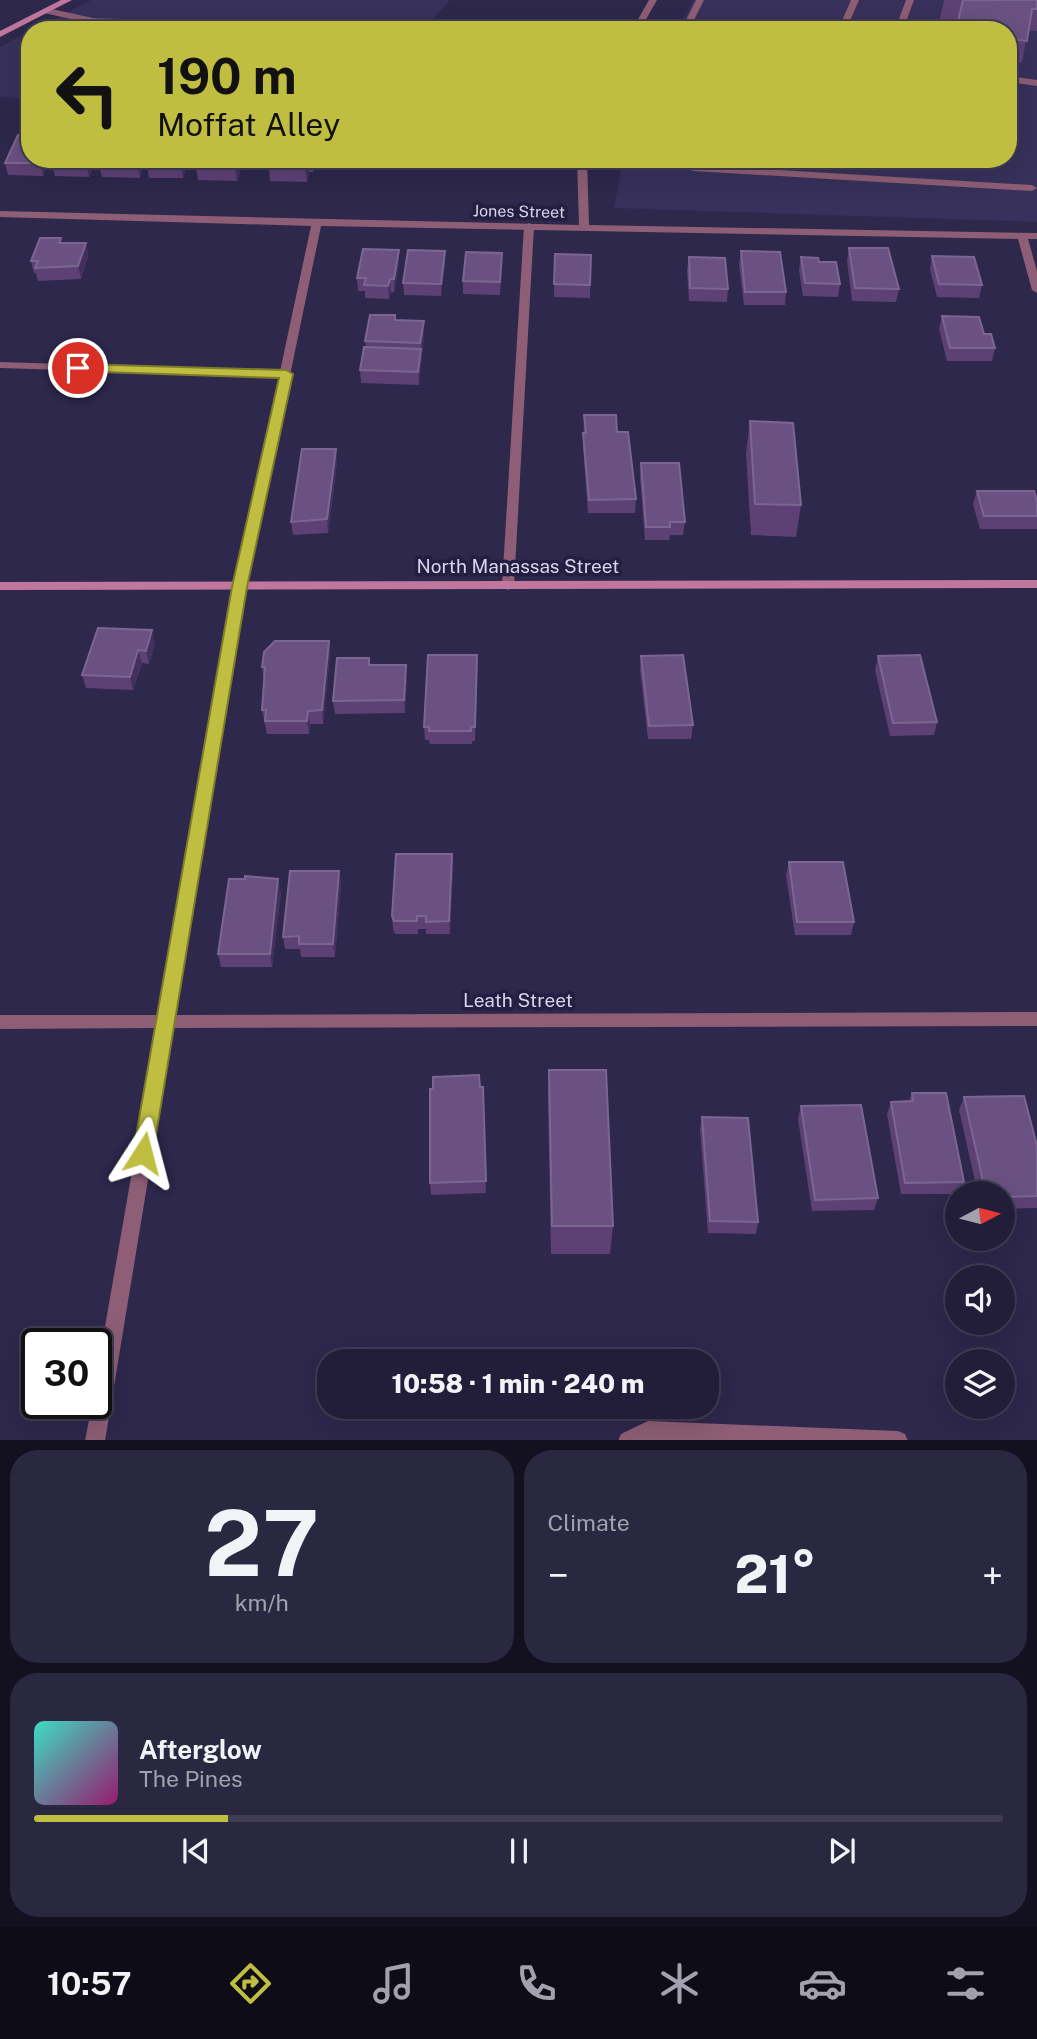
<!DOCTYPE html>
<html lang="en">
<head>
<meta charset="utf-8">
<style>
	body { margin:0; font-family:"Public Sans",sans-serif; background:#2a2741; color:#f1f3f6; height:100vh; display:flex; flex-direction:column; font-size:26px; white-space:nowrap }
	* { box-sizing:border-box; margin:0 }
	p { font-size:23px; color:#a2a2ae }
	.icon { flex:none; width:38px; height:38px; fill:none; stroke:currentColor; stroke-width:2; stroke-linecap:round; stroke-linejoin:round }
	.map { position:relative; height:1440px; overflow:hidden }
	.sheet { display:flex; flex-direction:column; gap:10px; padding:10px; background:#13101f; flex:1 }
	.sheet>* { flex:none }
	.top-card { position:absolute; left:21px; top:21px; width:996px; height:147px; border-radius:28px; box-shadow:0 7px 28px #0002,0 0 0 2px #3f3c53; background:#c0be41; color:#111; overflow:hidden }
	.needle { width:46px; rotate:83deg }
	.fabs { position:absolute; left:945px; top:1181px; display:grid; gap:14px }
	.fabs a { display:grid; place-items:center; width:70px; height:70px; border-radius:50%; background:#221e39; box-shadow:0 7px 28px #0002,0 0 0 2px #3f3c53; font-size:35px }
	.speed { position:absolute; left:21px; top:1328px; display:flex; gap:14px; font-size:35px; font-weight:700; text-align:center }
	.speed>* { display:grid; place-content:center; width:91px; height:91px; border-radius:50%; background:#221e39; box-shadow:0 7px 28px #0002,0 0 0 2px #3f3c53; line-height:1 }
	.speed .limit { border:4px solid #111; border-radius:10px; background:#fff; color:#111 }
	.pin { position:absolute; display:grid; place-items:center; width:60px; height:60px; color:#fff; margin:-30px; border:4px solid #fff; border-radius:50%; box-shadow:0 2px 7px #0007 }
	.me { position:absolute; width:77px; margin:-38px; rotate:9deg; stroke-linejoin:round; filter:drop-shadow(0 0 5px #0008) }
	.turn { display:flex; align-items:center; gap:24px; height:147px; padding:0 21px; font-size:32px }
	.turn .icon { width:91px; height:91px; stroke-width:2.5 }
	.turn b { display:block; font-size:49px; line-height:60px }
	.big { font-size:52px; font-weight:800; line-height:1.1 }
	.sheet .card { flex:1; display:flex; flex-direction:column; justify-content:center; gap:10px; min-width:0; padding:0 24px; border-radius:28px; background:#2a2741 }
	.sheet .dial { align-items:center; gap:0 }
	.dial b { font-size:91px; line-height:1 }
	.song { display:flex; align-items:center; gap:21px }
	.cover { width:84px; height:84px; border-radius:10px; background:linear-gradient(135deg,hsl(170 70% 55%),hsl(320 70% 35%)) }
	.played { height:7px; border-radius:4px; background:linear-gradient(90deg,#c0be41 20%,#3f3c53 20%) }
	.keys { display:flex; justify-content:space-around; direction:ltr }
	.heat { display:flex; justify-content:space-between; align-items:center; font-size:38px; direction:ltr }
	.sheet .tiles { flex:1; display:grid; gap:10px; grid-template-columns:1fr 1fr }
	.card:last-child { grid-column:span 2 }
	.trip { position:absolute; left:317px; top:1349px; width:402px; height:70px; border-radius:28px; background:#221e39; box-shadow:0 7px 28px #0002,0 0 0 2px #3f3c53; font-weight:800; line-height:70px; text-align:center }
	.tab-bar { display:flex; height:112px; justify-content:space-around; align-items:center; background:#0e0c17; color:#a2a2ae }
	.tab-bar .icon { width:49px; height:49px }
	.tab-bar .on { color:#c0be41 }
	.tab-bar b { font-size:32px; color:#f1f3f6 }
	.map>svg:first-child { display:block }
</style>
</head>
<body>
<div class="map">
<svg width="1037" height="1441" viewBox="0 0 1037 1441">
	<rect width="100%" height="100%" fill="#2d284c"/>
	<g fill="#37315b">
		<polygon points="91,0 450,0 423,30 33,30"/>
		<polygon points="693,0 1037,0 1037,222 614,208 623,159 1008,159 1008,30 677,30"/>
		<polygon points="30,31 30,98 0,97 0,47"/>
	</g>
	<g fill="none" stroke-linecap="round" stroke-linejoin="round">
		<g fill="#8d5e75" fill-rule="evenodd">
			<polygon points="696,0 704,0 689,30 681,30"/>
			<polygon points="851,0 859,0 846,30 838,30"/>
			<polygon points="906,0 914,0 903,30 895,30"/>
			<polygon points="47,8 134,27 138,30 121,30 44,13 44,9"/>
			<polygon points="1008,76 1037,80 1037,86 1008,82"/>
			<polygon points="669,159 682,159 695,165 1032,185 1037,188 1032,191 693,171"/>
			<polygon points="529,223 534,226 514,586 508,590 502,586 524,226"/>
			<polygon points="0,362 286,371 292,374 286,377 0,368"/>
			<polygon points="648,1421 898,1431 905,1434 908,1441 618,1441 621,1434"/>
		</g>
		<g fill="#8d5e75" fill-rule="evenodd">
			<polygon points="649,0 657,0 640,30 632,30"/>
			<polygon points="577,159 587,159 589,225 1037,233 1037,239 1028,239 1037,271 1037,293 1032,290 1018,239 321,226 246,587 176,1015 1037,1012 1037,1026 173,1028 105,1441 85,1441 92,1404 96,1404 96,1378 157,1028 0,1029 0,1015 159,1015 234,587 311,226 0,217 0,211 579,225"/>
		</g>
		<g fill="#c1779d" fill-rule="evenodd">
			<polygon points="61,0 72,0 0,37 0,31"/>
			<polygon points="1037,580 1037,588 0,590 0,582"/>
		</g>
	</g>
	<g fill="#5d4174">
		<polygon points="944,0 1037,0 1037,31 1028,30 1022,63 1008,61 1008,30 940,19"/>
		<polygon points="30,67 30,85 27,72"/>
		<polygon points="50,159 43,176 8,175 5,163"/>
		<polygon points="96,159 89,177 55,176 52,164"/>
		<polygon points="149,159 189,159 183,178 149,178 147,165"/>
		<polygon points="195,159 244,159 237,181 198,180"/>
		<polygon points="268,159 316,159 313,172 309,172 307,182 270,181"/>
		<polygon points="99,165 141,165 142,171 140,178 102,177"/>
		<polygon points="61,238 62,243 86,243 88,256 81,279 38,281 36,273 34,273 31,261"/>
		<polygon points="849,248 899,289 896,302 852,301 847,261"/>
		<polygon points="445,251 445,264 441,296 404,295 403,283"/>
		<polygon points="741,251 786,292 785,305 744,305 739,264"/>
		<polygon points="555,254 591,255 590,298 554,297"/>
		<polygon points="932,256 982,285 979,298 937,297 930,269"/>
		<polygon points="689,257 728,289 727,302 689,301 687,270"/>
		<polygon points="801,257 819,262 840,284 838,297 803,296 799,270"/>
		<polygon points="399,263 394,292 391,292 389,299 365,298 365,291 358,291 357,278"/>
		<polygon points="502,266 500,295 463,294 463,281"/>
		<polygon points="942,316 984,334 995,348 992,361 947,361 939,329"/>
		<polygon points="396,320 424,334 419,385 361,383 360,370 366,347 365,341"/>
		<polygon points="584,415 617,432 636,499 635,513 588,513 583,446"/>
		<polygon points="750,421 801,505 796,537 751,535 746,453"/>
		<polygon points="337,462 328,533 293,535 291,522"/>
		<polygon points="641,463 685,522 683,535 670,535 669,540 645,540 640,476"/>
		<polygon points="977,491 1037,501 1037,529 980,529 973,504"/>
		<polygon points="329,641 330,655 323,724 310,724 309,734 267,734 262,710 264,680 262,667"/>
		<polygon points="155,643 149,664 142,663 133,690 86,688 82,675"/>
		<polygon points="477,655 475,741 472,741 472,744 430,744 429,740 425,740 424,727"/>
		<polygon points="641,656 693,725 691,739 648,739 640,670"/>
		<polygon points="878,656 937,722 934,735 890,736 875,670"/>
		<polygon points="370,665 407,678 405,713 335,714 333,701"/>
		<polygon points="452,854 453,867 450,934 426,934 426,929 418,929 418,934 395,934 393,929 392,916"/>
		<polygon points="789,862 854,922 851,935 795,935 786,875"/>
		<polygon points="339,871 341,884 335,957 301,957 300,949 285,949 283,937"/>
		<polygon points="281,892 272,967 221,967 218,954"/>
		<polygon points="549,1070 613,1226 610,1254 551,1254 548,1099"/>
		<polygon points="483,1087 486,1193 431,1195 430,1183 433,1089"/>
		<polygon points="912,1093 964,1182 960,1194 901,1194 887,1114 891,1102 909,1101"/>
		<polygon points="964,1097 1037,1146 1037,1208 1003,1209 1003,1194 978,1194 959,1110"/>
		<polygon points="801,1106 878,1198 874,1210 812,1211 798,1119"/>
		<polygon points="702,1117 758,1222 756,1234 708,1233 700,1129"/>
	</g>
	<g fill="#44305f">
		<polygon points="119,20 121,30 117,30"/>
		<polygon points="42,159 50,159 43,176 40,163"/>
		<polygon points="88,159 96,159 89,177 86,165"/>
		<polygon points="137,159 143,159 141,165 142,171 140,178"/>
		<polygon points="183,159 189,159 183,178 181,166"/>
		<polygon points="234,159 244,159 237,181"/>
		<polygon points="304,159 308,159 309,172 307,182"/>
		<polygon points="312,159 316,159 313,172"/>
		<polygon points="86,243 88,256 81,279 78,266"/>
		<polygon points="399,250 399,263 394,292 394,279"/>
		<polygon points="445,251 445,264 441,296 441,284"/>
		<polygon points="502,253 502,266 500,295 500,282"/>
		<polygon points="390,279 391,292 389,299 388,286"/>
		<polygon points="424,321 424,334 419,385 418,372"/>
		<polygon points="336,449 337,462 328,533 327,519"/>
		<polygon points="152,630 155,643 149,664 146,651"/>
		<polygon points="329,641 330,655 323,724 322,710"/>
		<polygon points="138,650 142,663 133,690 130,677"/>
		<polygon points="477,655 478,669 475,741 475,727"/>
		<polygon points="406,665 407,678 405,713 404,700"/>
		<polygon points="308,711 310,724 309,734 307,721"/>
		<polygon points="452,854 453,867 450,934 449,921"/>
		<polygon points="339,871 341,884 335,957 333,944"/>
		<polygon points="278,879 281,892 272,967 270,954"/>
	</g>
	<g fill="#6a5181" stroke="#7b6691" stroke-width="2">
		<polygon points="963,0 1037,0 1037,9 1032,9 1027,41 1008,39 1008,30 956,30"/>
		<polygon points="84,19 119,20 117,30 78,30"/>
		<polygon points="18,135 30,135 30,159 42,159 40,163 5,163"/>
		<polygon points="54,159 88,159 86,165 52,164"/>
		<polygon points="101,159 140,159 138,166 99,165"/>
		<polygon points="149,159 183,159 181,166 147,165"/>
		<polygon points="40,238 61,238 59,243 86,243 78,266 35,268 38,261 31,261"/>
		<polygon points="849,248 888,248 899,289 855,288"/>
		<polygon points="363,249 399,250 394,279 390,279 388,286 364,285 366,278 357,278"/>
		<polygon points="408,250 445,251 441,284 403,283"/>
		<polygon points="741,251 780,252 786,292 745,292"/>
		<polygon points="466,252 502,253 500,282 463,281"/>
		<polygon points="555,254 591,255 590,285 554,284"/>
		<polygon points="932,256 974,257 982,285 939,284"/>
		<polygon points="689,257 725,258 728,289 690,288"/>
		<polygon points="801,257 818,258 819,262 836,262 840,284 805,283"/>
		<polygon points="370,315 395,315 395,320 424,321 420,343 365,341"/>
		<polygon points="942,316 979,317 984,334 991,334 995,348 950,348"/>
		<polygon points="364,347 421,349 418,372 360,370"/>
		<polygon points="584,415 616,415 617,432 628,432 636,499 589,500 583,433 586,433"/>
		<polygon points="750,421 793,423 801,505 755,504"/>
		<polygon points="302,449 336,449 327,519 291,522"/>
		<polygon points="641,463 679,463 685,522 670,522 670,527 646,527"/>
		<polygon points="977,491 1034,491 1037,501 1037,516 984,516"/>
		<polygon points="98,628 152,630 146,651 138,650 130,677 82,675"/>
		<polygon points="275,641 329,641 322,710 308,711 307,721 265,721 266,710 262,710 265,667 262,667 264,652"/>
		<polygon points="428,655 477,655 475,727 471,727 471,731 429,731 429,727 424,727"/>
		<polygon points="683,655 693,725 649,726 641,656"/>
		<polygon points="920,655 937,722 893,723 878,656"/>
		<polygon points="337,658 369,658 369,665 406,665 404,700 333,701"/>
		<polygon points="396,854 452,854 449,921 426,922 426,916 417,916 417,921 394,921 392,916"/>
		<polygon points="789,862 843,862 854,922 797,922"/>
		<polygon points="290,871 339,871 333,944 299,944 299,936 283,937"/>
		<polygon points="245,876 278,879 270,954 218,954 229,879 245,879"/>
		<polygon points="549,1070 606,1070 613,1226 552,1226"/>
		<polygon points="479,1075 480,1087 483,1087 486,1181 430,1183 430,1089 433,1089 433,1077"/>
		<polygon points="912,1093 946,1093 964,1182 905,1183 891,1102 913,1101"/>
		<polygon points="1024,1096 1037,1146 1037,1196 1003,1197 1003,1194 986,1194 964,1097"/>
		<polygon points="861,1105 878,1198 815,1200 801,1106"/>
		<polygon points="702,1117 748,1118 758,1222 710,1221"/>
	</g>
	<polygon fill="#c0be41" stroke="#7d7c2a" stroke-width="2" points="78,364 286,370 293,374 247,587 153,1153 150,1159 143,1161 136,1159 133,1153 232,587 279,378 74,371 72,368"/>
	<g text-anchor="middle" stroke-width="7" stroke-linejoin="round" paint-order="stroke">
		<g font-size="16" fill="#d6d5eb" stroke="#241e41">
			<text transform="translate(519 211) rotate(1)" y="6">Jones Street</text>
		</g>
		<g font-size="19" fill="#d6d5eb" stroke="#241e41">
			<text x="518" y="573">North Manassas Street</text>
			<text x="518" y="1007">Leath Street</text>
		</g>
	</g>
</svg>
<div class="fabs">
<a><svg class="needle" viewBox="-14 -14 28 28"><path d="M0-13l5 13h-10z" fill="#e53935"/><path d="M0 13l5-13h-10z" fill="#a2a2ae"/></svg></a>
<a><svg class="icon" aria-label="sound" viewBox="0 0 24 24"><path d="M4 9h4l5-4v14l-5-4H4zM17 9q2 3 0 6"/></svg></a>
<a><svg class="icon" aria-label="layers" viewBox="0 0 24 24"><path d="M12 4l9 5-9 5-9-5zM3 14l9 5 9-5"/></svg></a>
</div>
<div class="speed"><div class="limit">30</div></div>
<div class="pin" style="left:78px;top:368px;background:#d93025"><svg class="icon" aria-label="arrive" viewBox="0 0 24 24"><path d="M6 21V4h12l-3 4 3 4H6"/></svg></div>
<svg class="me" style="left:143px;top:1153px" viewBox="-20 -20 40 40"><path d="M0-17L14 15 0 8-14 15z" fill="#c0be41" stroke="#fff" stroke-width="4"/></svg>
<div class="trip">10:58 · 1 min · 240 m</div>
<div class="top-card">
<div class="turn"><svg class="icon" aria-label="left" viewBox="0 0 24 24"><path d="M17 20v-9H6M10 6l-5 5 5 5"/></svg><div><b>190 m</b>Moffat Alley</div></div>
</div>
</div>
<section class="sheet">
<div class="tiles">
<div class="card dial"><b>27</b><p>km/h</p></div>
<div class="card"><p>Climate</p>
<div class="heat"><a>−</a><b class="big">21°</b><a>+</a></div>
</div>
<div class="card">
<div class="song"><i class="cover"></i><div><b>Afterglow</b><p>The Pines</p></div></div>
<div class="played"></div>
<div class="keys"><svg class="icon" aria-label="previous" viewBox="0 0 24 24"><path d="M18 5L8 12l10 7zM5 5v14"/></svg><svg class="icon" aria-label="pause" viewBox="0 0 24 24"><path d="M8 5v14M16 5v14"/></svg><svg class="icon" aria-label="next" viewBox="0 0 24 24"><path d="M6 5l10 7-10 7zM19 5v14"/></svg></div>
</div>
</div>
</section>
<nav class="tab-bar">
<b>10:57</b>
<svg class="icon on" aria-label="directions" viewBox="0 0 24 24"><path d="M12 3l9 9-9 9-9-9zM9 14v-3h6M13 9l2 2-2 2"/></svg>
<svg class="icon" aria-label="music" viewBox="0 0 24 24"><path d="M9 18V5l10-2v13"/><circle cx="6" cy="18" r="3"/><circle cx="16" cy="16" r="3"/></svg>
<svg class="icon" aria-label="phone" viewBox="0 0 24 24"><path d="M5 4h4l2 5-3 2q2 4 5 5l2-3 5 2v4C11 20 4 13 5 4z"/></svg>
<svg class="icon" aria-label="climate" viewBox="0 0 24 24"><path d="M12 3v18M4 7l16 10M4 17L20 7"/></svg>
<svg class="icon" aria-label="car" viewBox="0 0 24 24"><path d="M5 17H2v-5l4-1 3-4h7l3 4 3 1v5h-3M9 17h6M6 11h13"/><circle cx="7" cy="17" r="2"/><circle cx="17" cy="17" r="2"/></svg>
<svg class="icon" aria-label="filters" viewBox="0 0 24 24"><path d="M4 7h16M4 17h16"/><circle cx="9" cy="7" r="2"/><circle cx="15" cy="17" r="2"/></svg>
</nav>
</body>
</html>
